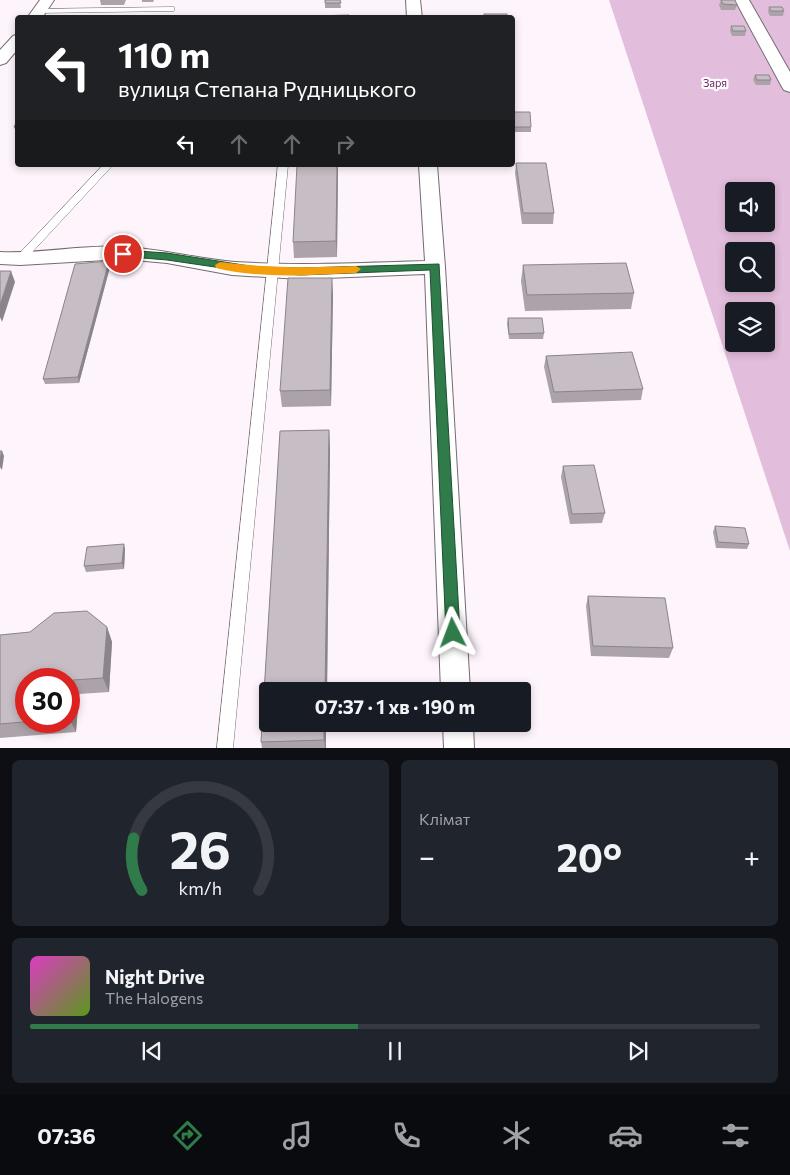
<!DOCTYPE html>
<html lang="uk">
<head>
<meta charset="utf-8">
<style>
	body { margin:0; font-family:Commissioner,sans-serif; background:#20242c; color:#f1f3f6; height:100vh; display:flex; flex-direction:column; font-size:19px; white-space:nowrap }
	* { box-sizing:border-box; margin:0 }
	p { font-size:16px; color:#9ea1a6 }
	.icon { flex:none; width:28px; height:28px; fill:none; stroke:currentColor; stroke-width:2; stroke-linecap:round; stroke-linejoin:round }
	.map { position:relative; height:748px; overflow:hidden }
	.drawer { display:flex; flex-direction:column; gap:12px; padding:12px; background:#0d0f14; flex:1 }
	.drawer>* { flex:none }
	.hud { position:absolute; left:15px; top:15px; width:500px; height:152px; border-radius:5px; box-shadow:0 2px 8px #0003; background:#202124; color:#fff; overflow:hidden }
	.fabs { position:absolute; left:725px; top:182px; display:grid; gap:10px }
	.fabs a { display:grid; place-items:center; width:50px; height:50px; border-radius:5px; background:#171b24; box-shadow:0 2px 8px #0003; font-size:25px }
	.speed { position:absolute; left:15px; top:668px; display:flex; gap:10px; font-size:25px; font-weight:700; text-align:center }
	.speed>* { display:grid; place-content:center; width:65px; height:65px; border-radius:50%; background:#171b24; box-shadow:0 2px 8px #0003; line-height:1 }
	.speed .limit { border:8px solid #d22; background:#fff; color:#111 }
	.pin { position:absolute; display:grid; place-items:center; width:42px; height:42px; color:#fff; margin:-21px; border:2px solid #fff; border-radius:50%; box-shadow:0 1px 5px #0007 }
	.me { position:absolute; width:55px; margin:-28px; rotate:357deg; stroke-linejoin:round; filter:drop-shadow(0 0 4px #0008) }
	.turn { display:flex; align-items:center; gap:18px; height:105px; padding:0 20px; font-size:22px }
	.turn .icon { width:65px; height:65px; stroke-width:2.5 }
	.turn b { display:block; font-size:35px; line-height:42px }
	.lanes { display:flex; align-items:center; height:48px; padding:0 20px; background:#0003; justify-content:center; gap:25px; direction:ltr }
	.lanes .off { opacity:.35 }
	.big { font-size:38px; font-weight:700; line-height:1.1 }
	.drawer .widget { flex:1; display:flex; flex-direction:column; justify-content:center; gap:8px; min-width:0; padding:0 18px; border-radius:8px; background:#20242c }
	.drawer .dial { align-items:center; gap:0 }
	.dial svg { height:130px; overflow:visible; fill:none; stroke:#363941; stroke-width:7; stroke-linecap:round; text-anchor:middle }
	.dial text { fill:#f1f3f6; stroke:none }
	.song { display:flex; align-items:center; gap:15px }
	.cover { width:60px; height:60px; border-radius:8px; background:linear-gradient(135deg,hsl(310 70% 55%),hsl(90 70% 35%)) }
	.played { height:5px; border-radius:2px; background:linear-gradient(90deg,#2f7b4a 45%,#363941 45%) }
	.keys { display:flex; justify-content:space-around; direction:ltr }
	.heat { display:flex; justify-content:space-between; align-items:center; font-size:28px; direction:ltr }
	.drawer .tiles { flex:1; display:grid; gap:12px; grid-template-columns:1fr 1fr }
	.widget:last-child { grid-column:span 2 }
	.trip { position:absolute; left:259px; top:682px; width:272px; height:50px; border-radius:5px; background:#171b24; box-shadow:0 2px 8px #0003; font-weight:700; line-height:50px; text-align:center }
	.menu { display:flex; height:80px; justify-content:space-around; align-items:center; background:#090b0e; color:#9ea1a6 }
	.menu .icon { width:35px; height:35px }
	.menu .active { color:#2f7b4a }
	.menu b { font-size:22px; color:#f1f3f6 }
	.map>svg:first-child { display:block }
</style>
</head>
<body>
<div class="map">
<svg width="790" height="748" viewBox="0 0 790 748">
	<rect width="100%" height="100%" fill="#fef5fc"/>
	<path fill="#e3bddc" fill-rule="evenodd" d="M609,0H790V551ZM734,191H766V224H734ZM734,251H766V284H734ZM734,311H766V344H734Z"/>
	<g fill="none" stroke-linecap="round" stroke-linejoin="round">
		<defs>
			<g id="service">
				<polygon points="171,7 174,7 174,11 39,13 35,11 39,9"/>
				<polygon points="103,165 113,165 24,261 16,261 15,259 16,257"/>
				<polygon points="278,165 288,165 233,748 217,748"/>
			</g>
			<g id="minor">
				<polygon points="40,0 54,0 42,18 27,18"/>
				<polygon points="406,0 420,0 422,18 407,18"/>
				<polygon points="735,0 749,0 790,72 790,92 784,90 782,87"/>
				<polygon points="18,34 18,49 6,63 0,65 0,50 13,36"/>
				<path d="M419,165H437L445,267L470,691H441L425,274L301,279L232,275L167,263L123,259L20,265L0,264V252C42,254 85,244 125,247C162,249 198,259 235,262C298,266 361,263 425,261Z"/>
				<polygon points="443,724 473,724 474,748 444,748"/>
			</g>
		</defs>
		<use href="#service" stroke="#746b72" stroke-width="1"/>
		<use href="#minor" stroke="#746b72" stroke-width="2"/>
		<use href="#service" fill="#fff" fill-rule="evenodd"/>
		<use href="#minor" fill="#fff" fill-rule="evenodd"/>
	</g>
	<g fill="#aba3a9" fill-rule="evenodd">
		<polygon points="100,0 126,0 124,5 101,5"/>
		<polygon points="142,0 154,0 153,2 142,2"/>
		<polygon points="325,0 340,0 341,8 325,8"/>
		<polygon points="721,0 737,5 735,10 721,10 719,5"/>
		<polygon points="769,7 784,11 783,16 770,16 768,12"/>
		<polygon points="731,26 746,31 745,36 732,36 730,31"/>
		<polygon points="755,75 771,80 770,85 756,85 753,80"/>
		<polygon points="512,112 531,127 531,132 512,132"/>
		<polygon points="18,119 18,137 14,127"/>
		<polygon points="516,163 554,213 553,224 522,224 515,173"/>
		<polygon points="338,165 337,257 294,258 293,242"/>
		<polygon points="109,261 110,267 79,383 45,384 43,379"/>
		<polygon points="523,265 634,293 631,309 525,311 521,281"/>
		<polygon points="333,293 331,406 282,407 280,391"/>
		<polygon points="508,318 544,333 543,339 509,339 507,324"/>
		<polygon points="546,356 643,389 641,400 552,403 544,367"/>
		<polygon points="329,430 330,449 327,691 268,691 268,724 326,724 326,748 262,748 261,742 280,431"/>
		<polygon points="563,466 605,513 602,523 570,524 561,477"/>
		<polygon points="715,526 749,544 747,549 716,548 713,532"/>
		<polygon points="125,549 124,569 86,572 84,566"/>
		<polygon points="588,596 673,648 669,658 591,656 586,606"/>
		<path d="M107,627L112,642L109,692L79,694L76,732L0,738V635ZM69,679V721H26Z"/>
	</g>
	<g fill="#8b848a">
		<polygon points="337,165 338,169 337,257 336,241"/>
		<polygon points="109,261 110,267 79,383 78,377"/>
		<polygon points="11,271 15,282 2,322 0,317 0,305"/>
		<polygon points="332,278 333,293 331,406 330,390"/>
		<polygon points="329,430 330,449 327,691 325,691"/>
		<polygon points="2,451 4,456 2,470 0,467 0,460"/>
		<polygon points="124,544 125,549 124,569 122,563"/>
		<polygon points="107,627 112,642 109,692 103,678"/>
		<polygon points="73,680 79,694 76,732 69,718"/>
		<polygon points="324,724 326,724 326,748 325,748 324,740"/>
	</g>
	<g fill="#c7bdc5" stroke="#8b848a">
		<polygon points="325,0 340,0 341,3 325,3"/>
		<polygon points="721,0 735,0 737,5 723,4"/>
		<polygon points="769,7 782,7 784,11 771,11"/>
		<rect x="484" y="14" width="23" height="4"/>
		<polygon points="349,15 350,18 313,18 313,16"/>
		<polygon points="731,26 744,26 746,31 733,31"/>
		<polygon points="755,75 769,75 771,80 757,80"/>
		<polygon points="512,112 530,112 531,127 512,127"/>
		<polygon points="18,119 18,127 14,127"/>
		<polygon points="516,163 546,163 554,213 523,213"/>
		<polygon points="297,165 337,165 336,241 293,242"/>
		<polygon points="109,261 78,377 43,379 75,264"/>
		<polygon points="626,263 634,293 527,295 523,265"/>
		<polygon points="0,271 11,271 0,305"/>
		<polygon points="288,278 332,278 330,390 280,391"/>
		<polygon points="508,318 542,318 544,333 509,334"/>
		<polygon points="632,352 643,389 554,392 546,356"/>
		<polygon points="329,430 325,691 268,691 268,724 324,724 324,740 261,742 280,431"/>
		<polygon points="0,451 2,451 0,460"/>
		<polygon points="594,465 605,513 572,514 563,466"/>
		<polygon points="715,526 745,528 749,544 718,542"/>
		<polygon points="124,544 122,563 84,566 87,547"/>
		<polygon points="588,596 665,598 673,648 593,646"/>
		<polygon points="87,611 107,627 103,678 73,680 69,718 69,679 26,679 26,721 35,721 0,724 0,635 30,632 54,613"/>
	</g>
	<polygon fill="#2f7b4a" stroke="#1f5030" points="123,250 167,253 256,267 301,268 439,264 460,633 458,638 453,640 448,638 446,633 430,270 301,275 256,273 167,260 119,256 118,254"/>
	<path fill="#f59e0b" d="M220,262C266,268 310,268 356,266L361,269L356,273C310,275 261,279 216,268L215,265Z"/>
	<g text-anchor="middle" stroke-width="4.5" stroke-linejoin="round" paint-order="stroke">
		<g font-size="11" fill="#6b2563" stroke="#fff">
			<text x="715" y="87">Заря</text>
		</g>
	</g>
</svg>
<div class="fabs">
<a><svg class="icon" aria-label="sound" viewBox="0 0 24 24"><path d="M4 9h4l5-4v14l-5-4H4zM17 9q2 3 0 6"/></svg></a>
<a><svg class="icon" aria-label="search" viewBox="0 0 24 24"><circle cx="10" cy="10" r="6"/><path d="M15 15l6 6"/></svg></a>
<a><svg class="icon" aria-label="layers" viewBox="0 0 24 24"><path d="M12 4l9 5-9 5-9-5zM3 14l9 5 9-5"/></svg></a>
</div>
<div class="speed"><div class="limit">30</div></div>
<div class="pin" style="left:123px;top:254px;background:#d93025"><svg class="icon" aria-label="arrive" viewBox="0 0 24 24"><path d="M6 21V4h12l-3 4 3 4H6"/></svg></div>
<svg class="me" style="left:453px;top:633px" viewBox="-20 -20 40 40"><path d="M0-17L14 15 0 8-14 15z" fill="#2f7b4a" stroke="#fff" stroke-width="4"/></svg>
<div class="trip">07:37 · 1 хв · 190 m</div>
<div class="hud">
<div class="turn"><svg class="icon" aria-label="left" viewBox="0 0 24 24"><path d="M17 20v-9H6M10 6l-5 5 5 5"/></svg><div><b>110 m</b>вулиця Степана Рудницького</div></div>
<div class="lanes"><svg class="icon" aria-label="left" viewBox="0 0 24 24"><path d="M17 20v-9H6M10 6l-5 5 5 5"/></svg><svg class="icon off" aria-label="ahead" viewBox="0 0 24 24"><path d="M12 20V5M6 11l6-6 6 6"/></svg><svg class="icon off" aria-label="ahead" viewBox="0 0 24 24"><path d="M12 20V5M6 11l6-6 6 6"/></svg><svg class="icon off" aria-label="right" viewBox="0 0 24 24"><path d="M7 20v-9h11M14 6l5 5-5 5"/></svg></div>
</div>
</div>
<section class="drawer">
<div class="tiles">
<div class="widget dial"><svg viewBox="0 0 100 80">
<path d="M14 69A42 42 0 1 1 86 69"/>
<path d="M14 69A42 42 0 0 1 9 37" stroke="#2f7b4a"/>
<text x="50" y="56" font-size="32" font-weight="700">26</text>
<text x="50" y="72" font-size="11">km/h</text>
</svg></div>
<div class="widget"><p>Клімат</p>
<div class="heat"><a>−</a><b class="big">20°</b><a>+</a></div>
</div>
<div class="widget">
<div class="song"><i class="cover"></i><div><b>Night Drive</b><p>The Halogens</p></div></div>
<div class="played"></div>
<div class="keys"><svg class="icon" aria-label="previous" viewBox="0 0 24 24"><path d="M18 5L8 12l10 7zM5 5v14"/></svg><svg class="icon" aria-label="pause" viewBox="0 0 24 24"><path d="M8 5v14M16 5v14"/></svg><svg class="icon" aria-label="next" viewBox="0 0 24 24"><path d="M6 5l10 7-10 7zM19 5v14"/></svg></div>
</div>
</div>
</section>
<nav class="menu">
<b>07:36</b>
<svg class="icon active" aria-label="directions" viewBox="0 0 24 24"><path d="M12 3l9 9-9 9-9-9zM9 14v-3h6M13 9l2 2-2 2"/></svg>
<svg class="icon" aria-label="music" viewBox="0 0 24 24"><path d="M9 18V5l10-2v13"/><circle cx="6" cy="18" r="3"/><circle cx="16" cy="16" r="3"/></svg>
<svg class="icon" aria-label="phone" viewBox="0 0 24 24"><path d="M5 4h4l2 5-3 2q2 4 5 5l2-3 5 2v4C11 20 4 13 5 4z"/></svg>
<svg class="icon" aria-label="climate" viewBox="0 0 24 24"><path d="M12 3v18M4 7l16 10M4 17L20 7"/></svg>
<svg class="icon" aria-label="car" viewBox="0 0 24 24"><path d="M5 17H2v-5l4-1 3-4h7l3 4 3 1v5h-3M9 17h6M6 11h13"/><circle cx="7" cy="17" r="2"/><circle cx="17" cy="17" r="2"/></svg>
<svg class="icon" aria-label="filters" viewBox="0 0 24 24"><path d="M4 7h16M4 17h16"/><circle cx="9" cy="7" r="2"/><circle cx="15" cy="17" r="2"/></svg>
</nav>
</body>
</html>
